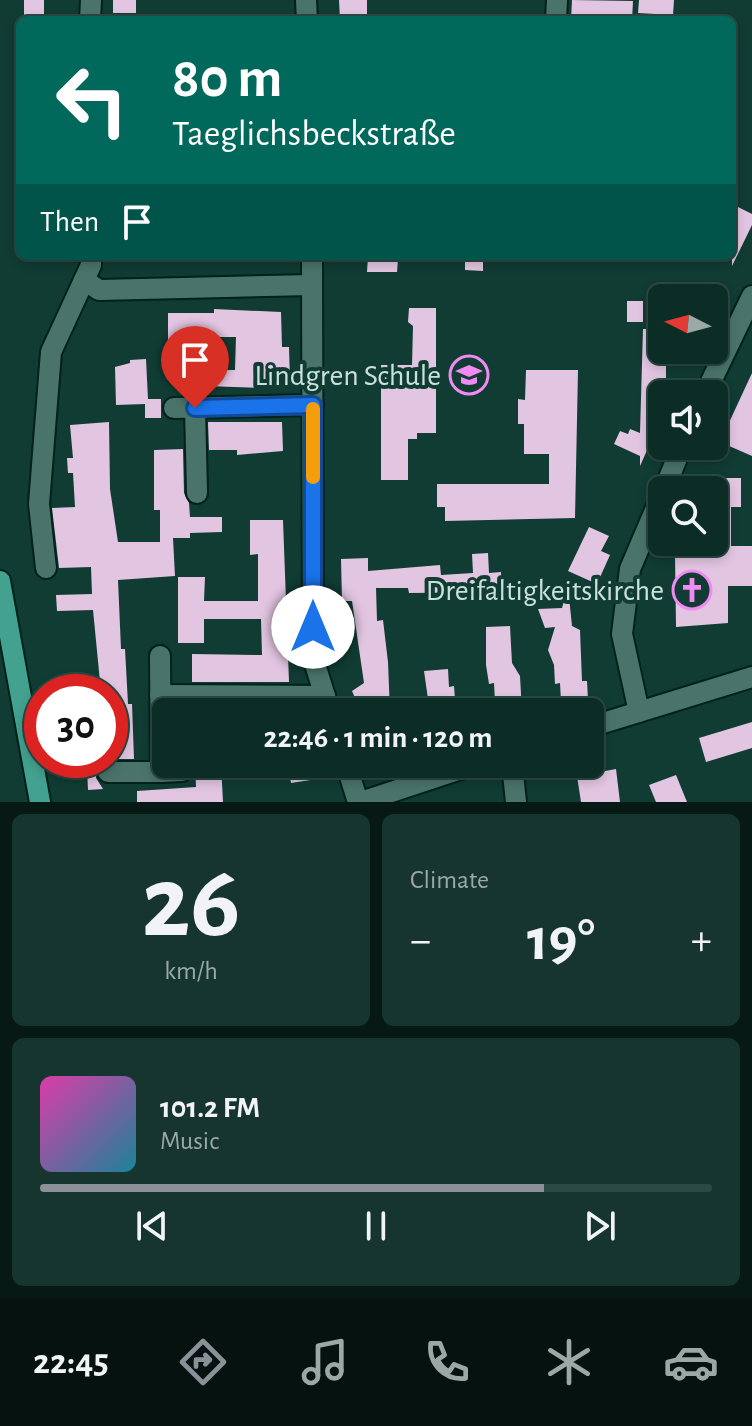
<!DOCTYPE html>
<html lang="en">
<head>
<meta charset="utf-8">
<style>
	body { margin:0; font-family:"Alegreya Sans",sans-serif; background:#15352e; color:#f1f3f6; height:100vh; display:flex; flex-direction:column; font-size:30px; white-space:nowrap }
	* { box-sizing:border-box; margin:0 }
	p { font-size:26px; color:#9aa8a7 }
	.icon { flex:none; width:44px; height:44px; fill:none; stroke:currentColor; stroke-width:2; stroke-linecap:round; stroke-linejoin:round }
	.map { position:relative; height:802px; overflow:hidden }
	.drawer { display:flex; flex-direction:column; gap:12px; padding:12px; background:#071915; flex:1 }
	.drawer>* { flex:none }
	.hud { position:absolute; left:16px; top:16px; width:720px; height:244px; border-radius:12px; box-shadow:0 4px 12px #0003,0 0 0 2px #2c4943; background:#00695c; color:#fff; overflow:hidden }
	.needle { width:52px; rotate:276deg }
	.tools { position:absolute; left:648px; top:284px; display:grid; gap:16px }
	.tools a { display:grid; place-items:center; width:80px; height:80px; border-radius:12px; background:#0c2d26; box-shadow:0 4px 12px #0003,0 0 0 2px #2c4943; font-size:40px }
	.speed { position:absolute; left:24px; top:674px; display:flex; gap:16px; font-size:40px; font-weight:700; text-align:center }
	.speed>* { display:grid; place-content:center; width:104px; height:104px; border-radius:50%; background:#0c2d26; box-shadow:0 4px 12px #0003,0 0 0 2px #2c4943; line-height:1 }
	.speed .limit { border:12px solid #d22; background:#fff; color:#111 }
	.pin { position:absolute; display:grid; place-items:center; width:68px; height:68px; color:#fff; margin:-82px -34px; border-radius:50% 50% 50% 0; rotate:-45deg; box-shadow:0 0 8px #0007 }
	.pin .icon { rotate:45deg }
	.me { position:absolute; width:88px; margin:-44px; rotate:0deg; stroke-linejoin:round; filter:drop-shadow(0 0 6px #0008) }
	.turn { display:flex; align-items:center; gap:28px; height:168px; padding:0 24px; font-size:36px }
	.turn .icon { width:104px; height:104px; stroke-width:2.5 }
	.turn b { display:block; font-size:56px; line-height:68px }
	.then { display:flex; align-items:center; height:76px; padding:0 24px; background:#0003; gap:16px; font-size:30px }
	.big { font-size:60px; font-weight:700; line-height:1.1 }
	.drawer .card { flex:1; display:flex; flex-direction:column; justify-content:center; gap:12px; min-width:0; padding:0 28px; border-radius:12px; background:#15352e }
	.drawer .dial { align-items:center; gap:0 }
	.dial b { font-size:104px; line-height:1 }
	.song { display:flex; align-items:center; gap:24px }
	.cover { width:96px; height:96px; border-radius:12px; background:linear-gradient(135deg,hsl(320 70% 55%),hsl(190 70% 35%)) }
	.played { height:8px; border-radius:4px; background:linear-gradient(90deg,#8c9099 75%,#2c4943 75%) }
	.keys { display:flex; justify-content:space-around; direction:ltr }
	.heat { display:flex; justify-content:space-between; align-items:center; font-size:44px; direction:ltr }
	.drawer .tiles { flex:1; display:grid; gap:12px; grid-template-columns:1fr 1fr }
	.card:last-child { grid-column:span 2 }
	.trip { position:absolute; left:152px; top:698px; width:452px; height:80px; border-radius:12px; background:#0c2d26; box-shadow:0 4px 12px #0003,0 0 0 2px #2c4943; font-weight:700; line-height:80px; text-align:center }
	.menu { display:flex; height:128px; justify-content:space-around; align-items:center; background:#05120f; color:#9aa8a7 }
	.menu .icon { width:56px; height:56px }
	.menu .on { color:#8c9099 }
	.menu b { font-size:36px; color:#f1f3f6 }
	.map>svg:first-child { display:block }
</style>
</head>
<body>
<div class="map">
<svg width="752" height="802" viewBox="0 0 752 802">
	<rect width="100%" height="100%" fill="#103c33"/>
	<g fill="#e2c5e1">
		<rect x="24" y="0" width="20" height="20"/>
		<rect x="113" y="0" width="23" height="13"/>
		<polygon points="339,0 367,0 367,20 340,20"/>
		<polygon points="572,0 633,1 632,20 571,20"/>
		<polygon points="639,0 674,0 673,15 638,13"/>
		<polygon points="732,204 752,214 752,225 732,266"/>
		<polygon points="465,256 483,256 483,271 465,270"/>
		<polygon points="368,257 398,259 397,272 367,272"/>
		<rect x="627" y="301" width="16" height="21"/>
		<polygon points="409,308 436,308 436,433 417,433 417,439 408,439 408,480 381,480 381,365 412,365 413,326 408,322"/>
		<polygon points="214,309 281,312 282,347 289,347 290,382 267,382 267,388 206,386 206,370 235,370 236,337 205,337 205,343 168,343 168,313 214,313"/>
		<polygon points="643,329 659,329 662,350 666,350 666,394 662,394 662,417 640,466 640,456 614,444 620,431 628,434 630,429 640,433"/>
		<polygon points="146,359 148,399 161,399 161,418 145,418 145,404 116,405 115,367 130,363 130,360"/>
		<polygon points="526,370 578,370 575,518 445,521 445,507 437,507 437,484 549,484 549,454 524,454 524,424 518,424 518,399 525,400"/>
		<polygon points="752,373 752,456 720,442"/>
		<polygon points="109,422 110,489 118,542 160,542 160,510 154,510 154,450 183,449 184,493 189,503 190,517 222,517 222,532 190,533 190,538 173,538 175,576 118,580 121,649 125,649 128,704 132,704 134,759 110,759 110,692 101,692 93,610 57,611 56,595 92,594 91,567 59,568 52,508 75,507 73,473 68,473 67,458 73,458 70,425"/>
		<polygon points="208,422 282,422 283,451 237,455 237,450 209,450"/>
		<polygon points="714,478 741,478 741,507 731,507 731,546 752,546 752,586 728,586 728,623 676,627 675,554 714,552"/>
		<polygon points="250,520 283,520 289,682 192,682 192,654 262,655 261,619 204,619 204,643 178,643 178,577 205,577 204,601 258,601 258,554 250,555"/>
		<polygon points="589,527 609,536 601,551 610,555 597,584 568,571"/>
		<polygon points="488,553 489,573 501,572 502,592 409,593 408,588 376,588 377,621 383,620 388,662 390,712 361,712 352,691 364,683 352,601 342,601 341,559 368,558 368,571 440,565 441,575 473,573 472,554"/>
		<polygon points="568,587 572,626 580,630 582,681 587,681 588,700 561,702 560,683 555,684 554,665 548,650 555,627 545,628 538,609 562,608"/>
		<polygon points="510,626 512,663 520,676 522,712 501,712 501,702 495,702 494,683 489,684 486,665 486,627"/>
		<polygon points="448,669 449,687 454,686 456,712 436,712 436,705 429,706 424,671"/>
		<polygon points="752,722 752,748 706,762 699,738"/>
		<polygon points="195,764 221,764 223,802 137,802 137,791 196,787"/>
		<polygon points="288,764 314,764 317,779 291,783"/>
		<polygon points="601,765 605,771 616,769 620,802 581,802 577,776"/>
		<polygon points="96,767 96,778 103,789 88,790 87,768"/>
		<polygon points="676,775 687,802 656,802 649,785"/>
	</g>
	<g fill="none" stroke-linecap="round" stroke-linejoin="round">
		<defs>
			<g id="minor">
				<polyline points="306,0 307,20"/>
				<polyline points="90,20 91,0"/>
				<polyline points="556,20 557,0"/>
				<polyline points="312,256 313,658 330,712"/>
				<polyline points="84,280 99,290 312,285"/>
				<polyline points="705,394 752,296"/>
				<polyline points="174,408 313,405"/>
				<polyline points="195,408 197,493"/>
				<polyline points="664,490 682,446"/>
				<polyline points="46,568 39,504 51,352 91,265 91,256"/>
				<polyline points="160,695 325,696"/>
				<polyline points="639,712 622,634 630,569 662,494"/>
				<polyline points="590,727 752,677"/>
				<polyline points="346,764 358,802"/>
				<polyline points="512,764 516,802"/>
				<polyline points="108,772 161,772 160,656"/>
				<polyline points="161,772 182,771"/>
				<polyline points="361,802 476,764"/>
			</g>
			<polyline id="major" points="0,581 40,802"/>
		</defs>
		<use href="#minor" stroke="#01211b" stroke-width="24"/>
		<use href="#major" stroke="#01211b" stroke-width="24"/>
		<use href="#minor" stroke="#4a746a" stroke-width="20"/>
		<use href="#major" stroke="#43a18f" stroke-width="20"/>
	</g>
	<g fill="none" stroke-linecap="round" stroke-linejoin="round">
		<defs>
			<polyline id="route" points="195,408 313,405 313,627"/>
		</defs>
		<use href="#route" stroke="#114b97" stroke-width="20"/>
		<use href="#route" stroke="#1a73e8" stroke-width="14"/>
		<polyline stroke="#f59e0b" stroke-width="14" points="313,409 313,477"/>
	</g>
	<defs>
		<symbol id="school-ring" viewBox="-11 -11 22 22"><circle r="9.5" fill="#103c33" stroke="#f28af3" stroke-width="1.5"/><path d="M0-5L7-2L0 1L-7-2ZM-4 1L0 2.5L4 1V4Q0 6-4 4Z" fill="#f28af3"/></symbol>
		<symbol id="church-ring" viewBox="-11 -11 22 22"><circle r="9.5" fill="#103c33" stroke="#f28af3" stroke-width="1.5"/><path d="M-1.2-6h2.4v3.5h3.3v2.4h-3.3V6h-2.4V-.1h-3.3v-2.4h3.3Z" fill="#f28af3"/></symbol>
	</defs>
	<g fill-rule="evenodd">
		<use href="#school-ring" x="447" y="353" width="44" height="44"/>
		<use href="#church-ring" x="670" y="568" width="44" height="44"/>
	</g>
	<g text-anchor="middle" stroke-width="8" stroke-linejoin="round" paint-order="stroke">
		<g font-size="30" fill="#cae0da" stroke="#103c33" text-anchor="end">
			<text x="441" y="385">Lindgren Schule</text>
			<text x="664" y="600">Dreifaltigkeitskirche</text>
		</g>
	</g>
</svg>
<div class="tools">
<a><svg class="needle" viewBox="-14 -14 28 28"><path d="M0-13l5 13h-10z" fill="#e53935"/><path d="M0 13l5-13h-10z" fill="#9aa8a7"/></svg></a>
<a><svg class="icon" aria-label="sound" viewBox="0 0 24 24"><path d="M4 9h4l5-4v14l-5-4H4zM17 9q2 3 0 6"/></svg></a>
<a><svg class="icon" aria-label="search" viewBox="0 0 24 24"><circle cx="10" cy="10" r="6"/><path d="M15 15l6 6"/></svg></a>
</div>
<div class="speed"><div class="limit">30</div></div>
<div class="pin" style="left:195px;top:408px;background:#d93025"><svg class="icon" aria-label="arrive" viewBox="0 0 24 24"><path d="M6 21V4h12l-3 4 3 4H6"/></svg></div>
<svg class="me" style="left:313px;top:627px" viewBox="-20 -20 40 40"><circle r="19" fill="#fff"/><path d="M0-13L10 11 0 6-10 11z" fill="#1a73e8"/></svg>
<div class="trip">22:46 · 1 min · 120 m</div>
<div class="hud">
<div class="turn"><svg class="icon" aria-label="left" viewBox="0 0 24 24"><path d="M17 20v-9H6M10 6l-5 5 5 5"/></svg><div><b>80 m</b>Taeglichsbeckstraße</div></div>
<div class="then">Then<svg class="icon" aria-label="arrive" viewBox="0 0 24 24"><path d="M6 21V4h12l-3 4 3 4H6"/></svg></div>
</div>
</div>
<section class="drawer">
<div class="tiles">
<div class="card dial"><b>26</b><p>km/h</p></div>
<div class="card"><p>Climate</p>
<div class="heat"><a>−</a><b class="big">19°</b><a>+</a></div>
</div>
<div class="card">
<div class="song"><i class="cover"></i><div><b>101.2 FM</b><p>Music</p></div></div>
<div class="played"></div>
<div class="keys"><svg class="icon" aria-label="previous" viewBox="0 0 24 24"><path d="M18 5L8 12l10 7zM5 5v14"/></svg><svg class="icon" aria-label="pause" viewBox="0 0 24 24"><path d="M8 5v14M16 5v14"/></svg><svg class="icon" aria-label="next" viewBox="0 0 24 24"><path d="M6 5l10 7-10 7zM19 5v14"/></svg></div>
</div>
</div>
</section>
<nav class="menu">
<b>22:45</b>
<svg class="icon on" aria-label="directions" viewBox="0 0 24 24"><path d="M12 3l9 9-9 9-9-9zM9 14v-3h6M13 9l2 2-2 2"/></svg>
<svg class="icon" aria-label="music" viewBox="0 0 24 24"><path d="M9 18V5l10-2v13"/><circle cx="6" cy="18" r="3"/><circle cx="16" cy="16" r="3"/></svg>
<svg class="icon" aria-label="phone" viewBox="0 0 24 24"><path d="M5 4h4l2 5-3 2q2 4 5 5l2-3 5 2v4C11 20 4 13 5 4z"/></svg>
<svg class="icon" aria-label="climate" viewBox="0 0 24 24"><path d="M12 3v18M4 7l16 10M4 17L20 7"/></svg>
<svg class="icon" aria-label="car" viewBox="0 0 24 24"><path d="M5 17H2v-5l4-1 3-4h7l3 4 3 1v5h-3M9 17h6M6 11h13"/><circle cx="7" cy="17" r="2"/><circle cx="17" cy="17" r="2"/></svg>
</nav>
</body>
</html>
